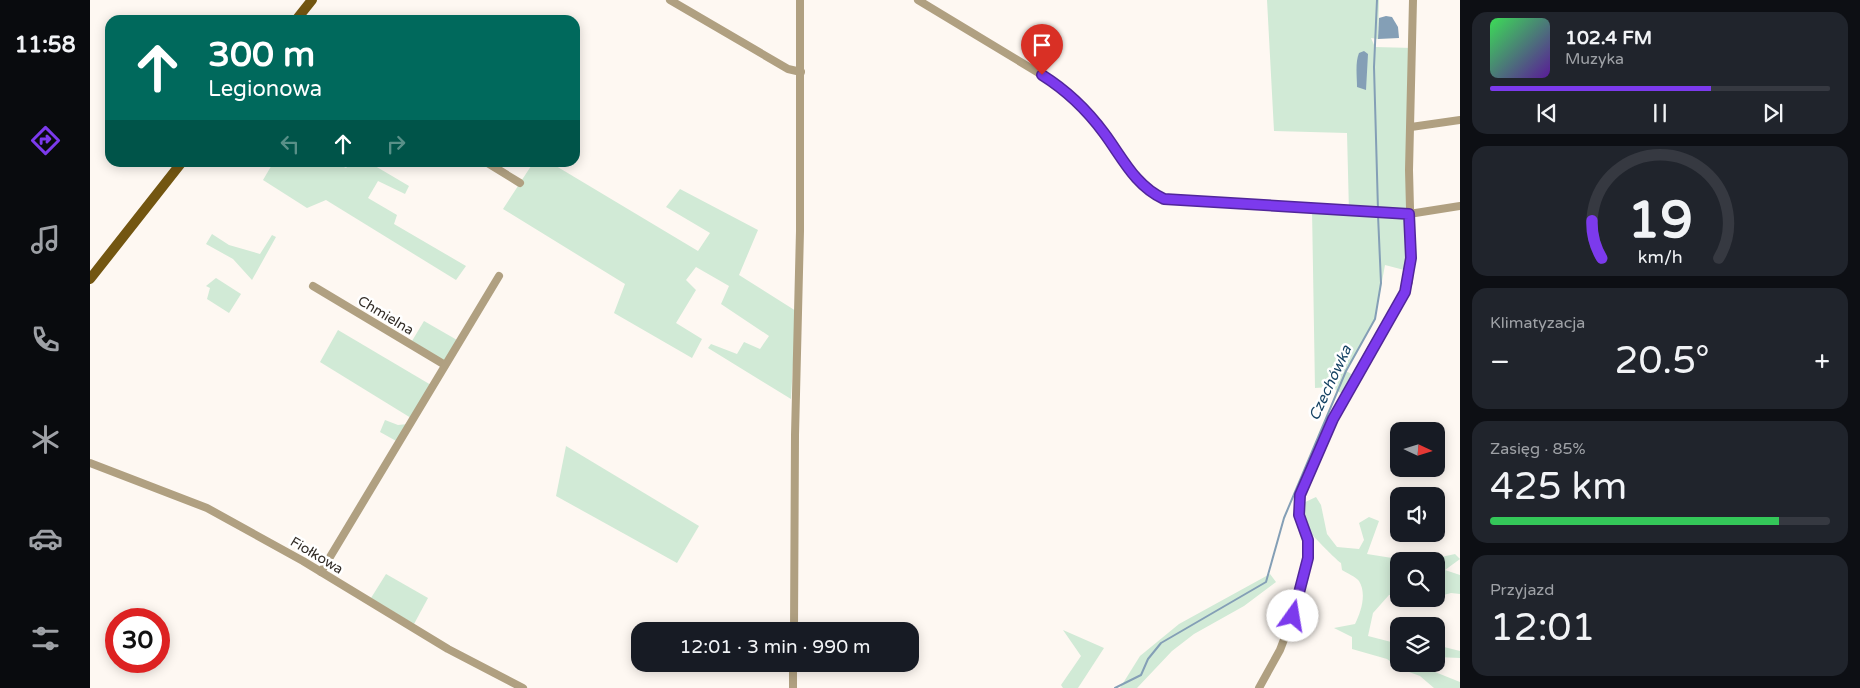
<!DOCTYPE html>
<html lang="pl">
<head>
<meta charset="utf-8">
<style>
	body { margin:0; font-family:"Varela Round",sans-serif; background:#20242c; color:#f1f3f6; height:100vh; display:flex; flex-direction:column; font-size:19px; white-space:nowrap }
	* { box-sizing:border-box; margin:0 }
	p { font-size:16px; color:#9ea1a6 }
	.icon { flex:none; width:28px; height:28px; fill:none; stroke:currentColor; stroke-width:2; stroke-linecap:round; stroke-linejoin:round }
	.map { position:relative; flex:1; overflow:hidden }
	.sheet { display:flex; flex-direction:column; gap:12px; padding:12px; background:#0d0f14; width:400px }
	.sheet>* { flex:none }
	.top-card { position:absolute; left:15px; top:15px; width:475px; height:152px; border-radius:15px; box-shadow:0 2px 12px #0003; background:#00695c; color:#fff; overflow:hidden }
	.needle { width:32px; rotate:94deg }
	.controls { position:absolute; left:1300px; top:422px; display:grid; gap:10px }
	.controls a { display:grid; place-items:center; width:55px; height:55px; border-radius:10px; background:#171b24; box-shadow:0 2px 12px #0003; font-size:25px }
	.speed { position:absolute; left:15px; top:608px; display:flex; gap:10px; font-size:25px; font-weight:700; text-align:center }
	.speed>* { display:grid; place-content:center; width:65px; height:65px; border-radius:50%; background:#171b24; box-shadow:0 2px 12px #0003; line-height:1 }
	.speed .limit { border:8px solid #d22; background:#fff; color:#111 }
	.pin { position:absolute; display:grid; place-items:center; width:42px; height:42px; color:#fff; margin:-51px -21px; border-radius:50% 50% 50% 0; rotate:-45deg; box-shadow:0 0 5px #0007 }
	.pin .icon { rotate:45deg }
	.me { position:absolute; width:55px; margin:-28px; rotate:13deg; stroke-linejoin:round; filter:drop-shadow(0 0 4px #0008) }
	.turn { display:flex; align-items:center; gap:18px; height:105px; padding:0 20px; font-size:22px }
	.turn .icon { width:65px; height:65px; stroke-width:2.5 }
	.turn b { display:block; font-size:35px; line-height:42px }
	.lanes { display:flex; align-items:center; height:48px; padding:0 20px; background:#0003; justify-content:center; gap:25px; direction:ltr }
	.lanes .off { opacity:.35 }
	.big { font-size:38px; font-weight:600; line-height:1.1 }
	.sheet .tile { flex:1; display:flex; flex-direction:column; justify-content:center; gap:8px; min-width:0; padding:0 18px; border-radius:15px; background:#20242c }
	.sheet .dial { align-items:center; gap:0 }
	.dial svg { height:130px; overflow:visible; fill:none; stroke:#363941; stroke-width:7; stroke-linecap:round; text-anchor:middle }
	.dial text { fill:#f1f3f6; stroke:none }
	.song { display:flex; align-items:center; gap:15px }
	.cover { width:60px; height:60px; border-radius:8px; background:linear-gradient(135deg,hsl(130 70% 55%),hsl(270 70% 35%)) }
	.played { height:5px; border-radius:2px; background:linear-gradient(90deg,#7c3aed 65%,#363941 65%) }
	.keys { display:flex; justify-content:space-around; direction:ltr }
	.heat { display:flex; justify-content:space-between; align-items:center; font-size:28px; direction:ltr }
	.charge { height:8px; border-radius:4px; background:linear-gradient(90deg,#34c759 85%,#363941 0) }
	.trip { position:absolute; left:541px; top:622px; width:288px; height:50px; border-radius:15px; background:#171b24; box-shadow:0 2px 12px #0003; font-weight:600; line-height:50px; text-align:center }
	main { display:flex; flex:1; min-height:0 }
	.tab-bar { display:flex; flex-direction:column; width:90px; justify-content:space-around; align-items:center; background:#090b0e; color:#9ea1a6 }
	.tab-bar .icon { width:35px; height:35px }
	.tab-bar .active { color:#7c3aed }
	.tab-bar b { font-size:22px; color:#f1f3f6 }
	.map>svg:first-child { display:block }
</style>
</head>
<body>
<main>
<nav class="tab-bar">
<b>11:58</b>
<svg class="icon active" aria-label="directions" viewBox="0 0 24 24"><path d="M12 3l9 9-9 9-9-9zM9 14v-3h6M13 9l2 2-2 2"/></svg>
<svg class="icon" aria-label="music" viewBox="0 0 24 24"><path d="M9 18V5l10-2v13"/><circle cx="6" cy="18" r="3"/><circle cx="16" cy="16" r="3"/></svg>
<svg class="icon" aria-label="phone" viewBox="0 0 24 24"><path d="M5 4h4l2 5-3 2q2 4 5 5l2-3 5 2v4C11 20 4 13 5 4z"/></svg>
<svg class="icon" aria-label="climate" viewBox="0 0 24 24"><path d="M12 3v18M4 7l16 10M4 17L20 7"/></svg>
<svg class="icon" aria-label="car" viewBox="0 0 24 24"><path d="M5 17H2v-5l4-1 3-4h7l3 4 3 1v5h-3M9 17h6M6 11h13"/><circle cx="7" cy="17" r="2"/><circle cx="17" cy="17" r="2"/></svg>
<svg class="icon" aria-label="filters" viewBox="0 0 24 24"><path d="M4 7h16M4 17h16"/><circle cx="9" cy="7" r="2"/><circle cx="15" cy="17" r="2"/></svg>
</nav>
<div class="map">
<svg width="1370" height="688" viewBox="0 0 1370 688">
	<rect width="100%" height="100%" fill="#fef8f2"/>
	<g fill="#d1ead6">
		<polygon points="1177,0 1289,0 1288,39 1281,38 1285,47 1323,48 1318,271 1295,265 1285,319 1256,371 1265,376 1254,395 1241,387 1225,388 1222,209 1259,212 1257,133 1184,131"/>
		<polygon points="183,163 205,163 212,166 214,163 245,163 256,168 261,163 280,163 319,186 315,194 288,181 278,198 307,215 304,224 376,266 366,280 236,200 217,208 173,180"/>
		<polygon points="443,163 461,163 608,251 620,233 576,207 590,189 668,230 649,275 706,311 701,399 618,348 621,344 647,354 654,342 670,349 679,336 631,304 639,286 606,267 596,280 606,290 586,323 612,339 602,358 524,313 535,284 413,209"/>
		<polygon points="122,234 139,245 170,254 182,235 186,237 162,280 143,259 116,244"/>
		<polygon points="126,278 151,294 139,313 117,299 120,288 116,286"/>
		<polygon points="334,321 367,340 355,361 322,341"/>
		<polygon points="248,330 341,385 321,418 230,362"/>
		<polygon points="295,420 308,425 318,424 308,442 290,432"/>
		<polygon points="476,446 609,526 587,563 466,496"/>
		<path d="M1226,497L1231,505L1237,534L1247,547L1269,549L1274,540L1269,523L1279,517L1289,521L1277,554L1321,561H1309V594L1299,595L1283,613L1278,636L1309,644V651L1300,650L1309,657V664H1325L1370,682V688H1344L1330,676L1311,669L1297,659L1262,649V637L1244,628L1265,624C1271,612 1277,594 1269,581C1266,577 1257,573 1252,570L1251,563C1245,559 1216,529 1214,525C1212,519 1212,511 1211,504Z"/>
		<polygon points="1365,554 1370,559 1355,570 1370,575 1370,594 1361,593 1346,597 1346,561 1333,561"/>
		<polygon points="296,574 338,598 324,624 281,598"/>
		<polygon points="1180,574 1186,582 1154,606 1104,634 1082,651 1047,688 1030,688 1050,656 1089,624"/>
		<polygon points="973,630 1014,648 988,688 973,688 971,685 991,656"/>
		<polygon points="1346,645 1370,651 1370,658 1346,657"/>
	</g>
	<g fill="#849fb6">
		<polygon points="1296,16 1302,17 1308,27 1309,38 1288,39 1289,18"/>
		<path d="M1274,51L1278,54L1276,90L1267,87C1267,77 1265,62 1269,53Z"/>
	</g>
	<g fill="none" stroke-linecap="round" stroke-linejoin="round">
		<g stroke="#849fb6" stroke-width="2">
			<polyline points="1287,0 1284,67 1288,210"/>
			<polyline points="1025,688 1051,675 1058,659 1071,643 1176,582 1194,518 1256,371 1285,319 1291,283 1288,215"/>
		</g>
		<g stroke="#b0a081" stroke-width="8">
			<polyline points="580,0 698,69 711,72"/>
			<polyline points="828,0 967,84 1000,116 1036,166 1053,185 1074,199 1319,214 1370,206"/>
			<polyline points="1321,127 1370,120"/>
			<polyline points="396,162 430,183"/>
			<polyline points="223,286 355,365"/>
			<polyline points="0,463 117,508 213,561 358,649 433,688"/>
			<polyline points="231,572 409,276"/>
			<polyline points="704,631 705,435 710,231 710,0"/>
			<polyline points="703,688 703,664"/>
			<polyline points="1169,688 1190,650 1203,616 1218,558 1218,540 1209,515 1210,495 1243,419 1282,347 1307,307 1319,282 1321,247 1319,170 1323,0"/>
		</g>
		<g stroke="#735611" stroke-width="10">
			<polyline points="206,20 222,0"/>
			<polyline points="0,279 92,162"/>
		</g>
	</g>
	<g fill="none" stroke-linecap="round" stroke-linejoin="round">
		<defs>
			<path id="route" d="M952,75C976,90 997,110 1014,133C1032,157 1045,186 1074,199L1319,214L1321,258L1315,292L1243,419L1210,495L1209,515L1218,540V558L1203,616"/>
		</defs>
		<use href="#route" stroke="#51269a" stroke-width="12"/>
		<use href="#route" stroke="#7c3aed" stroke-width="9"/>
	</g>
	<g text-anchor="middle" stroke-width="5" stroke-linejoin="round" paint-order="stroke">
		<g font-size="14" fill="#332d27" stroke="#fff">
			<text transform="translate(296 315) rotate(31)" y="5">Chmielna</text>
			<text transform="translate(227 555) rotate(31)" y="5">Fiołkowa</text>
		</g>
		<g font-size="15" font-style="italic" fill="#144162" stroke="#fff">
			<text transform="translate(1240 383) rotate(-65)" y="5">Czechówka</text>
		</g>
	</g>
</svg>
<div class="controls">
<a><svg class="needle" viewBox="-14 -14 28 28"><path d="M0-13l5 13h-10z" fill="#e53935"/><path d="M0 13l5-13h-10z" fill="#9ea1a6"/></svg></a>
<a><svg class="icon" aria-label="sound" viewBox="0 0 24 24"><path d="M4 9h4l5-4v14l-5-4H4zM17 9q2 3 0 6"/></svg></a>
<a><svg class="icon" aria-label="search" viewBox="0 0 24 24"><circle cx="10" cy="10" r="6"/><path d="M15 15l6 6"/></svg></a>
<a><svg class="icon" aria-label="layers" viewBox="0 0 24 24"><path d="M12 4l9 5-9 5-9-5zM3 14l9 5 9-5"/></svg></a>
</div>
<div class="speed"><div class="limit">30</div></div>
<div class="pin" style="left:952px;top:75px;background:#d93025"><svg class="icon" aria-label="arrive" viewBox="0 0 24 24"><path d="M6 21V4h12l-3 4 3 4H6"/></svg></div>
<svg class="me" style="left:1203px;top:616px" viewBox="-20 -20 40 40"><circle r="19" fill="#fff"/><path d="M0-13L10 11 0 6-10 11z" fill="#7c3aed"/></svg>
<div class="trip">12:01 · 3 min · 990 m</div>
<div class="top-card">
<div class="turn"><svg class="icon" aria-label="ahead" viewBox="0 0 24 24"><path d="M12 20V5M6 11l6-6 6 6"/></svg><div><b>300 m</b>Legionowa</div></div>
<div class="lanes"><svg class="icon off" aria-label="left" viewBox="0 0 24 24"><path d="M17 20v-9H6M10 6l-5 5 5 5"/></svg><svg class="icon" aria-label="ahead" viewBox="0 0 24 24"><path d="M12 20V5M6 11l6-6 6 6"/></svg><svg class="icon off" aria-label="right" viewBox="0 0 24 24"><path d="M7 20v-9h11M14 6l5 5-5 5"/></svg></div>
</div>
</div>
<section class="sheet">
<div class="tile">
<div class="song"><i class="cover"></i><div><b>102.4 FM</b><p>Muzyka</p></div></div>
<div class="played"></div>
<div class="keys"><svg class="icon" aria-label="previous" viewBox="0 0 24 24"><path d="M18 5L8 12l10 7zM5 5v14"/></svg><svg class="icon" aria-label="pause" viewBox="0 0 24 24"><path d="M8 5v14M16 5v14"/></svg><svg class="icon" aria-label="next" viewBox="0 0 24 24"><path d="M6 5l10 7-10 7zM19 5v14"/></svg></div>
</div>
<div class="tile dial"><svg viewBox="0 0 100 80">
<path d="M14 69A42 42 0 1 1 86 69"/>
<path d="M14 69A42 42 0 0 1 8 46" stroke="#7c3aed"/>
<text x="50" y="56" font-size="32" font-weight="700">19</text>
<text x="50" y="72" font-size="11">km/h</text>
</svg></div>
<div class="tile"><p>Klimatyzacja</p>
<div class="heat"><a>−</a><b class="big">20.5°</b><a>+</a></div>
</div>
<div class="tile"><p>Zasięg · 85%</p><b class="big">425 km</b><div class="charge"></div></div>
<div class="tile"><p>Przyjazd</p><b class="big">12:01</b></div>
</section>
</main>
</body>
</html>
